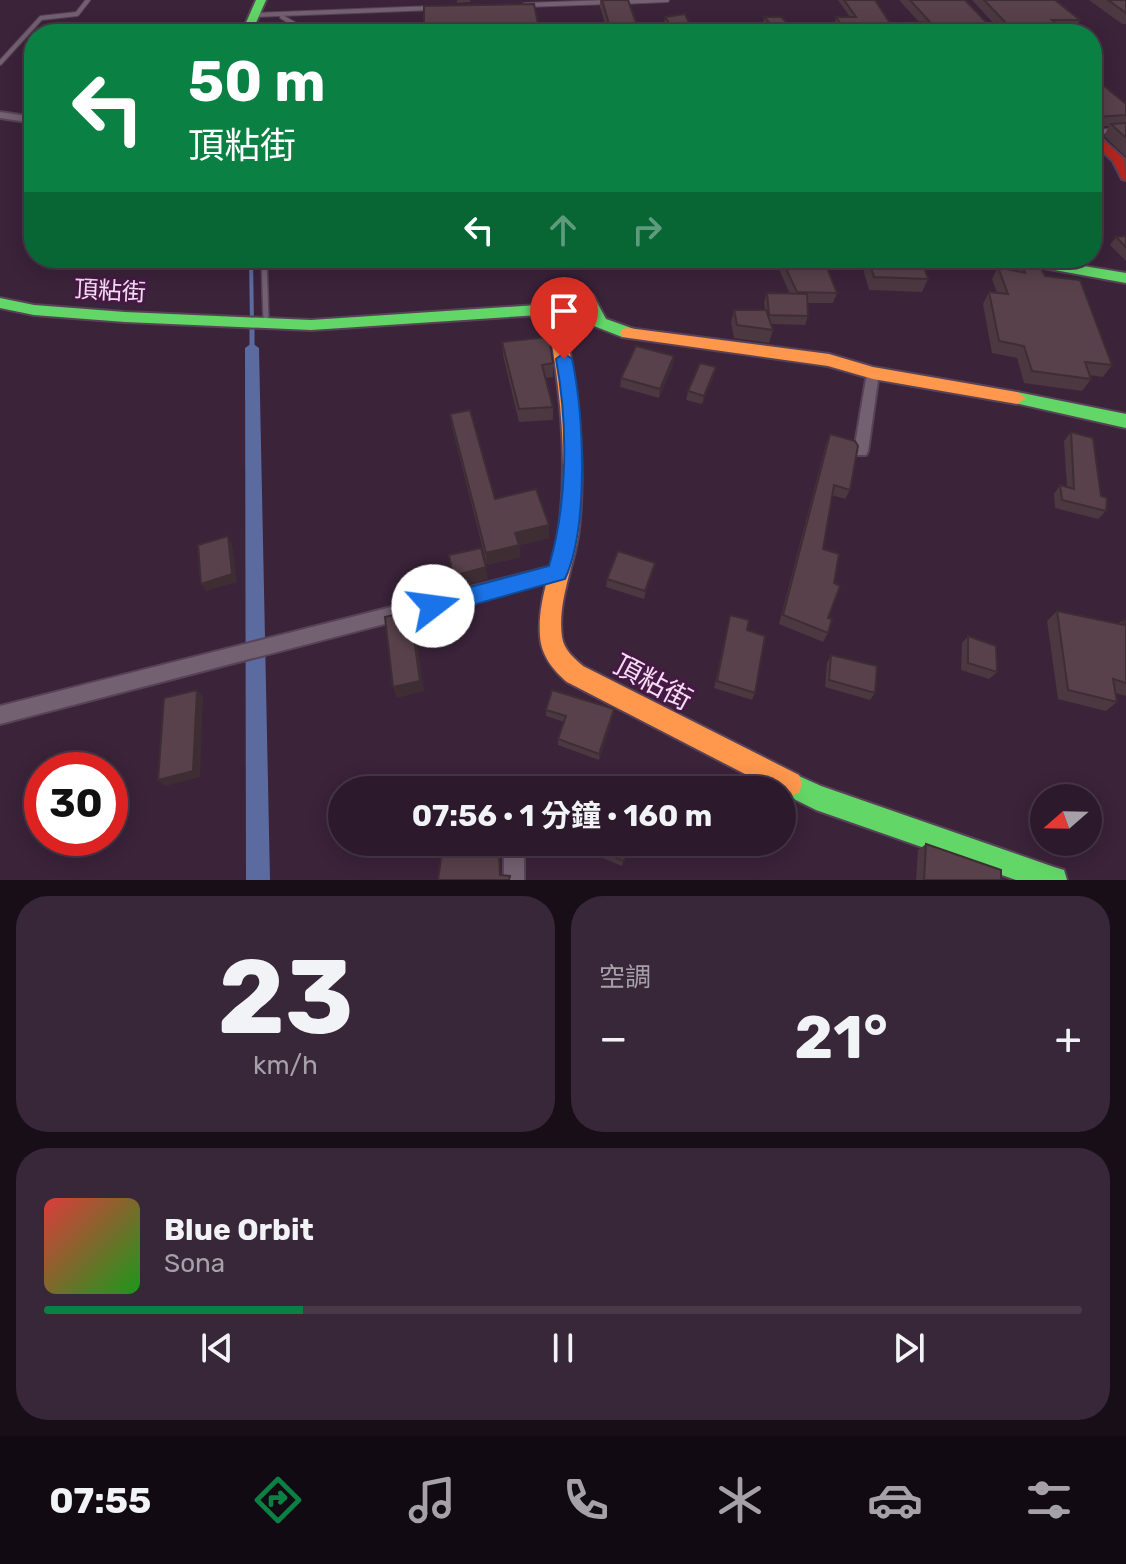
<!DOCTYPE html>
<html lang="zh-TW">
<head>
<meta charset="utf-8">
<style>
	body { margin:0; font-family:Rubik,"Noto Sans TC",sans-serif; background:#382738; color:#f1f3f6; height:100vh; display:flex; flex-direction:column; font-size:30px; white-space:nowrap }
	* { box-sizing:border-box; margin:0 }
	p { font-size:26px; color:#a6a1a9 }
	.icon { flex:none; width:44px; height:44px; fill:none; stroke:currentColor; stroke-width:2; stroke-linecap:round; stroke-linejoin:round }
	.map { position:relative; height:880px; overflow:hidden }
	.side { display:flex; flex-direction:column; gap:16px; padding:16px; background:#180e18; flex:1 }
	.side>* { flex:none }
	.hud { position:absolute; left:24px; top:24px; width:1078px; height:244px; border-radius:32px; box-shadow:0 4px 20px #0003,0 0 0 2px #483848; background:#0b8043; color:#fff; overflow:hidden }
	.needle { width:52px; rotate:250deg }
	.fabs { position:absolute; left:1030px; top:784px; display:grid; gap:16px }
	.fabs a { display:grid; place-items:center; width:72px; height:72px; border-radius:50%; background:#2c1a2c; box-shadow:0 4px 20px #0003,0 0 0 2px #483848; font-size:40px }
	.speed { position:absolute; left:24px; top:752px; display:flex; gap:16px; font-size:40px; font-weight:700; text-align:center }
	.speed>* { display:grid; place-content:center; width:104px; height:104px; border-radius:50%; background:#2c1a2c; box-shadow:0 4px 20px #0003,0 0 0 2px #483848; line-height:1 }
	.speed .limit { border:12px solid #d22; background:#fff; color:#111 }
	.pin { position:absolute; display:grid; place-items:center; width:68px; height:68px; color:#fff; margin:-82px -34px; border-radius:50% 50% 50% 0; rotate:-45deg; box-shadow:0 0 8px #0007 }
	.pin .icon { rotate:45deg }
	.me { position:absolute; width:88px; margin:-44px; rotate:75deg; stroke-linejoin:round; filter:drop-shadow(0 0 6px #0008) }
	.turn { display:flex; align-items:center; gap:28px; height:168px; padding:0 32px; font-size:36px }
	.turn .icon { width:104px; height:104px; stroke-width:2.5 }
	.turn b { display:block; font-size:56px; line-height:68px }
	.lanes { display:flex; align-items:center; height:76px; padding:0 32px; background:#0003; justify-content:center; gap:40px; direction:ltr }
	.lanes .off { opacity:.35 }
	.big { font-size:60px; font-weight:700; line-height:1.1 }
	.side .tile { flex:1; display:flex; flex-direction:column; justify-content:center; gap:12px; min-width:0; padding:0 28px; border-radius:32px; background:#382738 }
	.side .dial { align-items:center; gap:0 }
	.dial b { font-size:104px; line-height:1 }
	.song { display:flex; align-items:center; gap:24px }
	.cover { width:96px; height:96px; border-radius:12px; background:linear-gradient(135deg,hsl(0 70% 55%),hsl(120 70% 35%)) }
	.played { height:8px; border-radius:4px; background:linear-gradient(90deg,#0b8043 25%,#483848 25%) }
	.keys { display:flex; justify-content:space-around; direction:ltr }
	.heat { display:flex; justify-content:space-between; align-items:center; font-size:44px; direction:ltr }
	.side .tiles { flex:1; display:grid; gap:16px; grid-template-columns:1fr 1fr }
	.tile:last-child { grid-column:span 2 }
	.trip { position:absolute; left:328px; top:776px; width:468px; height:80px; border-radius:40px; background:#2c1a2c; box-shadow:0 4px 20px #0003,0 0 0 2px #483848; font-weight:700; line-height:80px; text-align:center }
	.tabs { display:flex; height:128px; justify-content:space-around; align-items:center; background:#120a12; color:#a6a1a9 }
	.tabs .icon { width:56px; height:56px }
	.tabs .selected { color:#0b8043 }
	.tabs b { font-size:36px; color:#f1f3f6 }
	.map>svg:first-child { display:block }
</style>
</head>
<body>
<div class="map">
<svg width="1126" height="880" viewBox="0 0 1126 880">
	<rect width="100%" height="100%" fill="#3b233a"/>
	<g fill="none" stroke-linecap="round" stroke-linejoin="round">
		<polyline stroke="#5b6ba0" stroke-width="3" points="242,34 256,0"/>
		<polyline stroke="#5b6ba0" stroke-width="4" points="251,258 252,325"/>
		<polyline stroke="#5b6ba0" stroke-width="5" points="252,323 252,348"/>
		<polygon fill="#5b6ba0" fill-rule="evenodd" points="252,343 259,348 270,880 246,880 245,348"/>
		<defs>
			<g id="lane-far1">
				<polyline points="621,2 667,0"/>
				<polyline points="525,5 609,2"/>
				<polyline points="254,15 433,8"/>
				<polyline points="282,17 303,29 305,34"/>
				<polyline points="0,63 41,18 77,14 88,0"/>
				<polyline points="1092,132 1126,130"/>
			</g>
			<polyline id="lane" points="264,258 266,321"/>
			<g id="street">
				<polygon points="0,112 34,117 34,123 0,118"/>
				<polygon points="873,368 879,373 868,451 866,455 856,455 854,451 867,373"/>
				<polygon points="557,565 563,567 565,572 563,577 557,579 0,724 0,706"/>
				<polygon points="477,842 524,842 524,880 504,880 504,854 480,849"/>
			</g>
			<g id="fast">
				<polygon points="256,0 266,0 251,34 241,34"/>
				<polygon points="1003,258 1035,258 1126,273 1126,283 1010,262"/>
				<polygon points="588,293 593,295 606,319 634,329 636,333 634,337 622,337 594,326 584,305 554,314 311,330 125,322 34,315 0,308 0,298 34,305 125,312 311,320 553,304"/>
				<polygon points="1017,392 1126,414 1126,428 1011,402 1008,398 1011,394"/>
				<polygon points="790,772 821,786 1054,867 1064,870 1067,880 1016,880 816,810 782,793 778,784 781,775"/>
			</g>
			<g id="slow">
				<path d="M554,304L562,309C576,381 587,455 579,529C575,565 557,600 562,637C564,650 574,658 583,666L799,775L802,784L799,793L790,796L782,793V790H776L567,682C553,670 541,655 540,636C537,598 555,564 559,528C569,455 559,381 546,309Z"/>
				<polygon points="628,328 829,354 873,367 1017,392 1026,398 1017,404 873,379 828,366 622,337 620,333 622,329"/>
			</g>
			<polygon id="jam" points="1092,130 1124,159 1126,180 1122,179 1113,161 1092,141"/>
		</defs>
		<use href="#lane-far1" stroke="#574257" stroke-width="6"/>
		<use href="#lane" stroke="#574257" stroke-width="8"/>
		<use href="#street" stroke="#574257" stroke-width="4"/>
		<use href="#fast" stroke="#574257" stroke-width="4"/>
		<use href="#slow" stroke="#574257" stroke-width="4"/>
		<use href="#jam" stroke="#574257" stroke-width="4"/>
		<use href="#lane-far1" stroke="#736172" stroke-width="4"/>
		<use href="#lane" stroke="#736172" stroke-width="5"/>
		<use href="#street" fill="#736172" fill-rule="evenodd"/>
		<use href="#fast" fill="#63d668" fill-rule="evenodd"/>
		<use href="#slow" fill="#ff974d" fill-rule="evenodd"/>
		<use href="#jam" fill="#b3261e" fill-rule="evenodd"/>
	</g>
	<g fill="#4c3840">
		<polygon points="457,0 470,0 470,2 457,3"/>
		<polygon points="600,0 628,0 640,34 608,34 600,7"/>
		<polygon points="838,0 875,0 897,34 842,34 835,23 836,17 850,17"/>
		<polygon points="899,0 965,0 990,26 997,27 972,0 1055,0 1080,20 1075,29 1064,30 1069,34 898,34 897,32 900,23 919,22"/>
		<polygon points="1089,0 1126,0 1126,24 1122,24"/>
		<polygon points="424,6 540,34 425,33"/>
		<polygon points="665,17 694,34 671,34 664,24"/>
		<polygon points="764,17 799,34 773,34 763,23"/>
		<polygon points="1092,64 1099,69 1094,78 1126,104 1126,157 1104,136 1109,126 1092,127"/>
		<polygon points="1126,236 1126,261 1110,245 1116,237"/>
		<polygon points="774,258 823,258 837,293 833,303 807,303 808,316 805,325 770,324 773,330 769,343 734,338 731,323 734,310 765,310 764,302 767,293 790,294"/>
		<polygon points="860,258 921,258 928,279 922,292 869,290"/>
		<polygon points="1017,258 1035,258 1045,276 1112,365 1103,377 1089,375 1091,379 1082,391 1024,383 1017,358 992,353 983,304 989,292 997,293 992,279 998,267 1014,270 1013,266"/>
		<polygon points="502,342 553,363 553,377 545,378 553,407 553,420 519,422 503,355"/>
		<polygon points="673,365 659,398 620,387 621,378"/>
		<polygon points="714,376 702,404 686,400 688,391"/>
		<polygon points="450,414 495,499 549,525 549,538 519,545 520,557 487,565 452,427"/>
		<polygon points="1071,432 1101,496 1106,511 1098,519 1055,508 1054,494 1060,485 1067,487 1064,441"/>
		<polygon points="830,434 850,490 845,499 832,495 823,549 828,618 828,633 823,642 779,624 826,444"/>
		<polygon points="655,563 653,571 644,599 606,587 607,579"/>
		<polygon points="1057,611 1118,624 1123,620 1126,621 1126,696 1116,693 1117,702 1106,711 1058,699 1047,621"/>
		<polygon points="730,615 747,630 755,693 752,700 714,688"/>
		<polygon points="968,636 997,672 989,679 961,670 962,643"/>
		<polygon points="831,655 875,693 870,700 825,687 827,663"/>
		<polygon points="614,709 613,715 599,760 558,745 558,739 564,722 546,716 546,710"/>
		<polygon points="629,842 622,866 591,853 592,848"/>
		<polygon points="926,844 1001,880 916,880 918,850"/>
	</g>
	<g fill="#3e2e34">
		<polygon points="280,26 283,34 273,34"/>
		<polygon points="674,356 673,365 659,398 660,389"/>
		<polygon points="716,367 714,376 702,404 704,396"/>
		<polygon points="549,525 549,538 519,545 520,557 487,565 486,553 515,533"/>
		<polygon points="228,536 232,544 237,582 206,591 201,584"/>
		<polygon points="655,563 653,571 644,599 645,591"/>
		<polygon points="486,567 488,579 456,588 453,576"/>
		<polygon points="410,611 414,622 424,691 397,698 393,687"/>
		<polygon points="197,690 203,697 200,777 165,786 158,780"/>
		<polygon points="614,709 613,715 599,760 599,754"/>
	</g>
	<g fill="#58414a" stroke="#3e2e34" stroke-width="2">
		<polygon points="602,0 628,0 640,34 612,34"/>
		<polygon points="844,0 875,0 897,34 864,34 847,32 836,17 856,17"/>
		<polygon points="910,0 965,0 990,26 1003,27 1005,22 984,0 1055,0 1080,20 1052,20 1069,34 907,34 900,23 930,22"/>
		<polygon points="1108,0 1126,0 1126,13"/>
		<polygon points="534,4 540,34 446,34 444,24 424,25 424,6"/>
		<polygon points="685,14 694,34 677,34 665,17"/>
		<polygon points="764,17 781,17 799,34 780,34"/>
		<polygon points="280,26 273,34 246,34 251,27"/>
		<polygon points="1092,76 1126,104 1126,115 1096,117 1092,113"/>
		<polygon points="1126,123 1126,138 1111,124"/>
		<polygon points="1126,236 1126,247 1116,237"/>
		<polygon points="781,258 823,258 837,293 797,292"/>
		<polygon points="868,258 921,258 928,279 874,277"/>
		<polygon points="1020,258 1035,258 1045,276 1080,280 1112,365 1085,362 1091,379 1032,371 1024,346 999,341 989,292 1008,294 998,267 1025,273"/>
		<polygon points="767,293 807,294 808,316 769,315"/>
		<polygon points="734,310 766,310 773,330 737,325"/>
		<polygon points="549,337 553,363 542,365 553,407 519,409 502,342"/>
		<polygon points="636,346 674,356 660,389 621,378"/>
		<polygon points="700,363 716,367 704,396 688,391"/>
		<polygon points="470,410 495,499 536,489 549,525 515,533 519,545 486,553 450,414"/>
		<polygon points="1071,432 1093,438 1101,496 1107,498 1106,511 1062,500 1060,485 1074,489"/>
		<polygon points="830,434 855,441 858,446 850,490 834,485 823,549 839,554 834,583 840,586 828,618 832,619 828,633 783,615"/>
		<polygon points="228,536 232,574 201,584 198,545"/>
		<polygon points="481,548 486,567 453,576 449,555"/>
		<polygon points="618,551 655,563 645,591 607,579"/>
		<polygon points="410,611 420,681 393,687 385,617"/>
		<polygon points="1057,611 1124,625 1123,620 1126,621 1126,683 1113,679 1117,702 1068,690"/>
		<polygon points="730,615 749,620 747,630 765,636 755,693 717,681"/>
		<polygon points="968,636 996,646 997,672 968,663"/>
		<polygon points="831,655 877,666 875,693 829,680"/>
		<polygon points="197,690 193,771 158,780 164,698"/>
		<polygon points="552,690 614,709 599,754 558,739 566,716 546,710"/>
		<polygon points="593,842 629,842 624,861 592,848"/>
		<polygon points="926,844 1001,870 1001,880 924,880"/>
		<polygon points="442,851 499,855 500,875 510,876 509,880 438,880"/>
	</g>
	<path fill="#1a73e8" stroke="#114b97" stroke-width="2" d="M564,353L572,359C584,415 589,527 565,579L433,616L425,613L422,606L425,599L549,566C568,502 568,423 556,359Z"/>
	<g text-anchor="middle" stroke-width="6" stroke-linejoin="round" paint-order="stroke">
		<g font-size="24" fill="#f6dbf5" stroke="#451944">
			<text transform="translate(110 291) rotate(3)" y="8">頂粘街</text>
		</g>
		<g font-size="28" fill="#f6dbf5" stroke="#451944">
			<text transform="translate(653 682) rotate(28)" y="10">頂粘街</text>
		</g>
	</g>
</svg>
<div class="fabs">
<a><svg class="needle" viewBox="-14 -14 28 28"><path d="M0-13l5 13h-10z" fill="#e53935"/><path d="M0 13l5-13h-10z" fill="#a6a1a9"/></svg></a>
</div>
<div class="speed"><div class="limit">30</div></div>
<div class="pin" style="left:564px;top:359px;background:#d93025"><svg class="icon" aria-label="arrive" viewBox="0 0 24 24"><path d="M6 21V4h12l-3 4 3 4H6"/></svg></div>
<svg class="me" style="left:433px;top:606px" viewBox="-20 -20 40 40"><circle r="19" fill="#fff"/><path d="M0-13L10 11 0 6-10 11z" fill="#1a73e8"/></svg>
<div class="trip">07:56 · 1 分鐘 · 160 m</div>
<div class="hud">
<div class="turn"><svg class="icon" aria-label="left" viewBox="0 0 24 24"><path d="M17 20v-9H6M10 6l-5 5 5 5"/></svg><div><b>50 m</b>頂粘街</div></div>
<div class="lanes"><svg class="icon" aria-label="left" viewBox="0 0 24 24"><path d="M17 20v-9H6M10 6l-5 5 5 5"/></svg><svg class="icon off" aria-label="ahead" viewBox="0 0 24 24"><path d="M12 20V5M6 11l6-6 6 6"/></svg><svg class="icon off" aria-label="right" viewBox="0 0 24 24"><path d="M7 20v-9h11M14 6l5 5-5 5"/></svg></div>
</div>
</div>
<section class="side">
<div class="tiles">
<div class="tile dial"><b>23</b><p>km/h</p></div>
<div class="tile"><p>空調</p>
<div class="heat"><a>−</a><b class="big">21°</b><a>+</a></div>
</div>
<div class="tile">
<div class="song"><i class="cover"></i><div><b>Blue Orbit</b><p>Sona</p></div></div>
<div class="played"></div>
<div class="keys"><svg class="icon" aria-label="previous" viewBox="0 0 24 24"><path d="M18 5L8 12l10 7zM5 5v14"/></svg><svg class="icon" aria-label="pause" viewBox="0 0 24 24"><path d="M8 5v14M16 5v14"/></svg><svg class="icon" aria-label="next" viewBox="0 0 24 24"><path d="M6 5l10 7-10 7zM19 5v14"/></svg></div>
</div>
</div>
</section>
<nav class="tabs">
<b>07:55</b>
<svg class="icon selected" aria-label="directions" viewBox="0 0 24 24"><path d="M12 3l9 9-9 9-9-9zM9 14v-3h6M13 9l2 2-2 2"/></svg>
<svg class="icon" aria-label="music" viewBox="0 0 24 24"><path d="M9 18V5l10-2v13"/><circle cx="6" cy="18" r="3"/><circle cx="16" cy="16" r="3"/></svg>
<svg class="icon" aria-label="phone" viewBox="0 0 24 24"><path d="M5 4h4l2 5-3 2q2 4 5 5l2-3 5 2v4C11 20 4 13 5 4z"/></svg>
<svg class="icon" aria-label="climate" viewBox="0 0 24 24"><path d="M12 3v18M4 7l16 10M4 17L20 7"/></svg>
<svg class="icon" aria-label="car" viewBox="0 0 24 24"><path d="M5 17H2v-5l4-1 3-4h7l3 4 3 1v5h-3M9 17h6M6 11h13"/><circle cx="7" cy="17" r="2"/><circle cx="17" cy="17" r="2"/></svg>
<svg class="icon" aria-label="filters" viewBox="0 0 24 24"><path d="M4 7h16M4 17h16"/><circle cx="9" cy="7" r="2"/><circle cx="15" cy="17" r="2"/></svg>
</nav>
</body>
</html>
